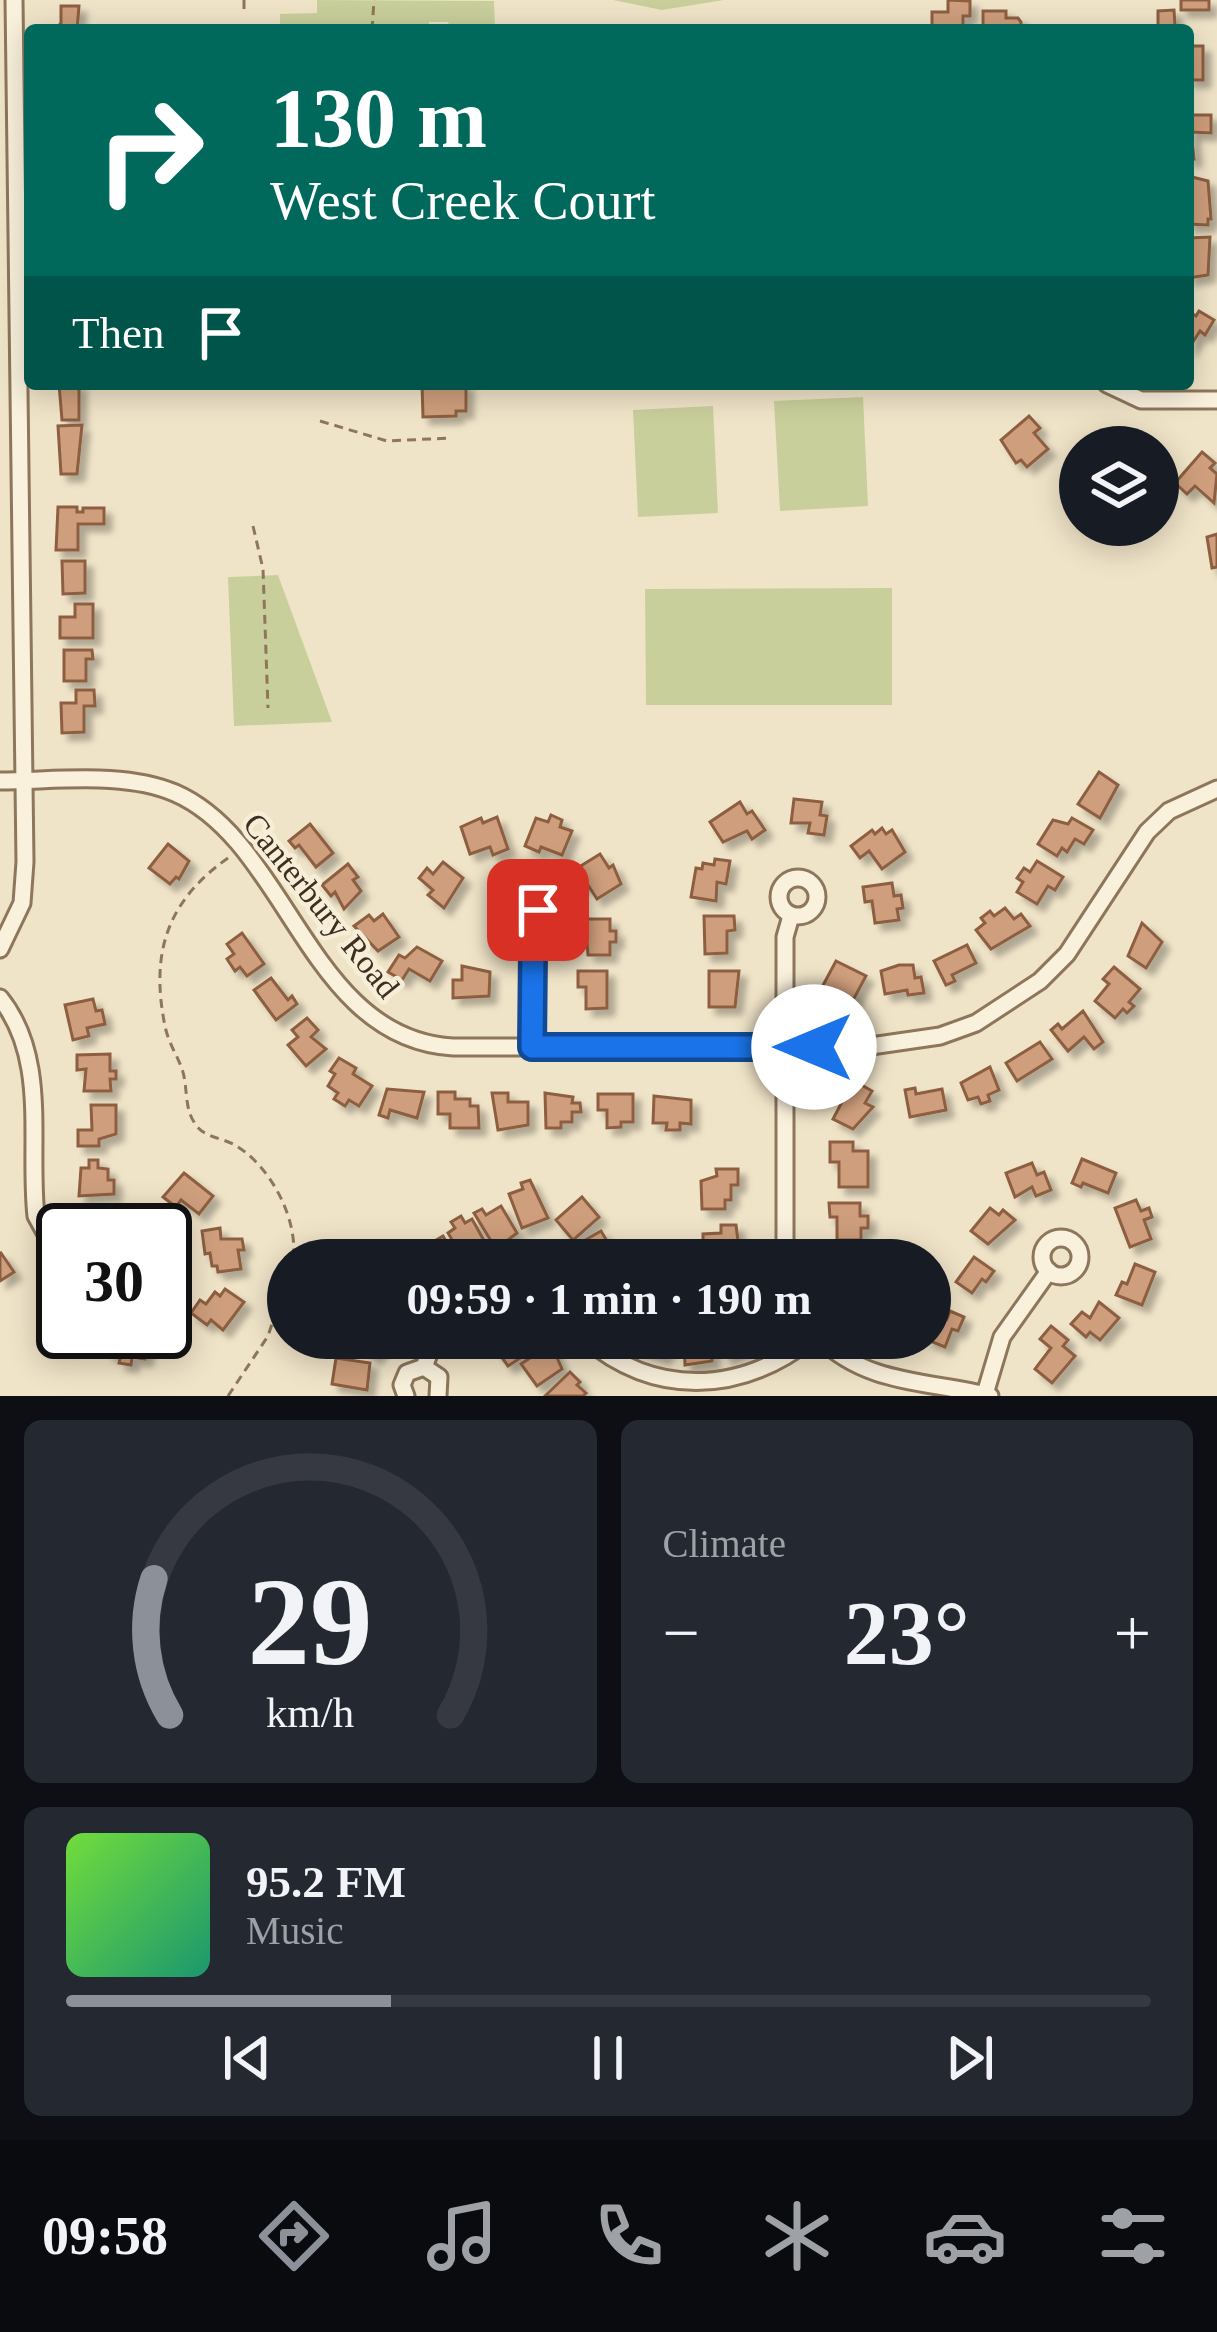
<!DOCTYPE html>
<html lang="en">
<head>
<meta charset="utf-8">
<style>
	body { margin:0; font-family:Georgia,serif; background:#242831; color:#f1f3f6; height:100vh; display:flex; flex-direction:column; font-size:45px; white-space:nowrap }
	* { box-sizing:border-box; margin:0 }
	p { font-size:39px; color:#9ea1a6 }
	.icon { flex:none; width:66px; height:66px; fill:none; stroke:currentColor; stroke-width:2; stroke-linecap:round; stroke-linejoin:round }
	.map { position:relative; height:1396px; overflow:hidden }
	.sheet { display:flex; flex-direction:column; gap:24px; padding:24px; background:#0d0f14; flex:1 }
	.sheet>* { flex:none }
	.top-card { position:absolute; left:24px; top:24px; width:1170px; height:366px; border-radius:12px; box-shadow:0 6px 30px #0003; background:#00695c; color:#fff; overflow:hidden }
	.fabs { position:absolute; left:1059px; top:426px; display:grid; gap:24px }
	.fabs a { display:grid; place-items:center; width:120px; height:120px; border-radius:50%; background:#171b24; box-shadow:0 6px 30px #0003; font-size:60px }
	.speed { position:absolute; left:36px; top:1203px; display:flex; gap:24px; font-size:60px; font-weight:700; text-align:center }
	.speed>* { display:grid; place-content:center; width:156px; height:156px; border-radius:50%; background:#171b24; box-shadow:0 6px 30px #0003; line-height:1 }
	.speed .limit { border:6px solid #111; border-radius:18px; background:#fff; color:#111 }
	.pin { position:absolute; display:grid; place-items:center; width:102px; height:102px; color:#fff; margin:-51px; border-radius:24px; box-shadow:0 6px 18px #0006 }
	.me { position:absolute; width:132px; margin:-66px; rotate:270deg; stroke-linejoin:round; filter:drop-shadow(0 0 9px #0008) }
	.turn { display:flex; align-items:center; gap:42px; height:252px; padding:0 48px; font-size:54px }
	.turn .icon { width:156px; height:156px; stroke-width:2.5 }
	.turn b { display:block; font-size:84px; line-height:102px }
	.then { display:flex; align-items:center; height:114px; padding:0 48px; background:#0003; gap:24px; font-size:45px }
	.big { font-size:90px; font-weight:700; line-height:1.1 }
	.sheet .card { flex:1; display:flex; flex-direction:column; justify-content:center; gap:18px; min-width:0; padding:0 42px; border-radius:18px; background:#242831 }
	.sheet .dial { align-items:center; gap:0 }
	.dial svg { height:312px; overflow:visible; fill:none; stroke:#363941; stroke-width:7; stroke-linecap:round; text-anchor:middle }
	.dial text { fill:#f1f3f6; stroke:none }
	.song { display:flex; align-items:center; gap:36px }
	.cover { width:144px; height:144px; border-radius:18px; background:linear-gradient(135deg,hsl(100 70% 55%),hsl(160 70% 35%)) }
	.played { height:12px; border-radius:6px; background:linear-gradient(90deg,#8c9099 30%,#363941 30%) }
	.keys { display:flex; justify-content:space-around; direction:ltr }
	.heat { display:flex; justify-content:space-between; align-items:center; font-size:66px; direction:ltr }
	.sheet .tiles { flex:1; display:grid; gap:24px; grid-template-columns:1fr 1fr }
	.card:last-child { grid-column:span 2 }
	.trip { position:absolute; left:267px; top:1239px; width:684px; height:120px; border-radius:60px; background:#171b24; box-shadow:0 6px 30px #0003; font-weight:700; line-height:120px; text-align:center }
	.menu { display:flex; height:192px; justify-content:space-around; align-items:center; background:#090b0e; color:#9ea1a6 }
	.menu .icon { width:84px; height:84px }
	.menu .on { color:#8c9099 }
	.menu b { font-size:54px; color:#f1f3f6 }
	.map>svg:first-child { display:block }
</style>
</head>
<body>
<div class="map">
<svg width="1217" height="1396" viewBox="0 0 1217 1396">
	<defs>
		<filter id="shadow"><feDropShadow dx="7" dy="7" stdDeviation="3" flood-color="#0004"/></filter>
	</defs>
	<rect width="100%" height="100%" fill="#f0e4c8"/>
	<g fill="#c9cf9b">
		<polygon points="317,0 494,1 495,30 451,30 448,22 429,22 428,30 280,30 280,14 317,13"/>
		<polygon points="613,0 724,0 662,10"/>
		<polygon points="863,397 868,506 780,511 774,401"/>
		<polygon points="713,406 718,513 638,517 633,410"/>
		<polygon points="278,575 332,722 234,726 228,577"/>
		<polygon points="892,588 892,705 646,705 645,589"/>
	</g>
	<g fill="#cf9f7d" stroke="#8d5f41" stroke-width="3" filter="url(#shadow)">
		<polygon points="948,0 970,1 970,16 963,16 963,30 932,30 932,12 948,12"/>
		<rect x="1181" y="0" width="28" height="10"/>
		<polygon points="61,6 79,6 77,30 55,30 61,23"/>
		<polygon points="1174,10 1175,26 1158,26 1158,11"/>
		<polygon points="983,11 1006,11 1006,18 1018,18 1021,22 1021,30 983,30"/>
		<rect x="1188" y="46" width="15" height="34"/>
		<polygon points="1188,115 1211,115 1211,133 1191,132 1194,159 1188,159"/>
		<polygon points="1188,176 1208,181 1211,219 1208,219 1208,225 1188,224"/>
		<polygon points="1210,237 1208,275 1188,278 1188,238"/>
		<polygon points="1188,311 1196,316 1199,311 1214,320 1205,335 1200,331 1189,348"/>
		<polygon points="59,384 79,384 79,420 62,420"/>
		<polygon points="422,384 466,384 466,411 456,411 456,416 423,417"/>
		<polygon points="1029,416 1040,428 1034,433 1048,449 1027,467 1021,460 1016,463 1001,440"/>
		<polygon points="82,425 77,474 61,474 58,426"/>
		<polygon points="1202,452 1215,463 1210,468 1217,474 1214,503 1195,486 1187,494 1175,483"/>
		<polygon points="58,507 77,507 77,512 83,512 83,508 104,508 104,524 78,524 78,550 56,550"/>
		<polygon points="1217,534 1217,567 1212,568 1207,537"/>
		<polygon points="62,561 85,561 85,593 63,594"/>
		<polygon points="75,604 93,604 93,638 60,638 60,617 75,617"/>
		<polygon points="64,650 92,650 93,659 86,659 86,681 64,681"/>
		<polygon points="76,690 94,690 95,706 84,706 84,732 62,733 61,703 76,703"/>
		<polygon points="1099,772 1118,785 1100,818 1078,804"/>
		<polygon points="794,799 822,802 820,815 827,816 824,835 808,833 810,823 791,823"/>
		<polygon points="740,802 747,814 752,811 765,830 752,839 747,831 723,842 710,822"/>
		<polygon points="551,815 562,820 560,827 572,831 562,855 541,847 539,852 525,846 536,818 548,822"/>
		<polygon points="497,817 508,849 493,855 490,847 470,854 461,827 481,818 483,823"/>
		<polygon points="1072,818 1093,830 1084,844 1075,839 1067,852 1062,848 1057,856 1038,844 1053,820 1068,824"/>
		<polygon points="310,824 333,853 316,867 299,845 295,848 289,841"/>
		<polygon points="882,828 886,834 892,830 905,852 882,869 869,851 860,858 851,846 872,830 875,834"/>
		<polygon points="168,844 189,861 179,879 176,877 170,884 149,868"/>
		<polygon points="600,854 609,868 613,865 621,884 597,899 586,882 579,886 571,872"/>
		<polygon points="715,859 730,861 726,884 717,882 716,901 691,897 696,868 702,869 703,863 714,865"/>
		<polygon points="1037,861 1063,877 1055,890 1048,886 1037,904 1017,892 1023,882 1017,878 1024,868 1030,872"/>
		<polygon points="443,862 463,878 444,908 428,895 433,890 419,878 427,868 433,874"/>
		<polygon points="348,864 358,877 353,880 361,891 344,909 335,892 331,896 322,885"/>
		<polygon points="892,883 894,896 901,895 903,908 897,909 899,920 875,923 872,901 865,902 863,887"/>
		<polygon points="1005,908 1014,919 1021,914 1030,926 991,949 976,930 985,923 981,918 990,911 994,916"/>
		<polygon points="383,914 399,937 378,951 354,926 369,915 374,921"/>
		<polygon points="704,916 734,916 735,930 727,931 727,953 705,954"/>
		<polygon points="585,919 610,919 610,931 616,931 616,942 610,942 610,955 588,955"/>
		<polygon points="1142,923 1162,942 1146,968 1128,956"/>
		<polygon points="242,933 264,964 247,976 240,967 235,971 227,959 234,954 227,944"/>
		<polygon points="967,945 976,963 952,975 955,981 946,985 934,961"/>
		<polygon points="417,947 442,961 430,981 409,969 402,980 388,972 399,955 405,958"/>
		<polygon points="836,961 866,976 852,1002 821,989"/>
		<polygon points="899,965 913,965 915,978 921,977 924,993 908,995 907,990 885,994 881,971"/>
		<polygon points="462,966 490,972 489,996 453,998 453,980 462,980"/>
		<polygon points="1114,967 1140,989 1129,1002 1134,1006 1127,1013 1123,1009 1115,1018 1095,1001 1109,984 1103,979"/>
		<polygon points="578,971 607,971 607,1008 586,1009 586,987 578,987"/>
		<polygon points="709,971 739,971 735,1007 709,1007"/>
		<polygon points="271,978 288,1000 292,996 297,1004 276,1020 254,990"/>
		<polygon points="93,999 96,1011 102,1010 105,1024 87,1028 89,1036 73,1040 65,1005"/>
		<polygon points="1083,1011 1103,1042 1094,1049 1084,1037 1068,1051 1051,1030 1058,1024 1062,1029"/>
		<polygon points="307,1018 318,1030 311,1037 326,1049 306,1066 288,1045 298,1037 292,1030"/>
		<polygon points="1040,1042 1052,1059 1017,1081 1006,1063"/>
		<polygon points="110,1054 110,1071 116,1071 116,1079 110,1079 111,1091 84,1091 86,1069 77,1070 77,1055"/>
		<polygon points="339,1058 356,1068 353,1074 372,1086 359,1106 349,1100 345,1106 334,1099 338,1093 328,1086 335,1074 330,1071"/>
		<polygon points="990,1067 999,1090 988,1095 990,1101 981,1104 978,1097 968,1100 961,1083"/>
		<polygon points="842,1082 855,1089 858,1083 872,1091 865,1103 873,1107 853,1129 833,1119 843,1100 834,1096"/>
		<polygon points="915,1088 916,1094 942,1089 946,1110 910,1117 905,1090"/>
		<polygon points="387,1089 424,1092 417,1118 390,1110 388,1118 379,1115"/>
		<polygon points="438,1092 455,1092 455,1099 470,1099 470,1106 478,1106 479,1128 450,1128 450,1114 438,1114"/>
		<polygon points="492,1093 508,1093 508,1102 528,1102 528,1125 498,1130"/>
		<polygon points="545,1093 573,1097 572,1103 580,1103 581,1112 572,1112 572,1122 561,1122 561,1128 546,1128"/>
		<polygon points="598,1094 633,1094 633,1122 621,1122 621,1127 607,1128 607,1110 598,1110"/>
		<polygon points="654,1096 691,1100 691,1124 680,1123 680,1130 666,1130 667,1123 653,1123"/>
		<polygon points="91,1105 116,1105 116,1134 99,1139 99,1146 78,1146 78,1130 92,1130"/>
		<polygon points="830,1142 853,1142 853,1151 868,1151 868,1187 839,1187 839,1162 830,1162"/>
		<polygon points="1082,1159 1116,1173 1108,1193 1083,1183 1081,1187 1072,1183"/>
		<polygon points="89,1160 98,1160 98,1168 108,1169 108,1180 114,1180 114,1194 79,1196 81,1168 89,1168"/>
		<polygon points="1032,1163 1037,1175 1044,1172 1051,1190 1036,1196 1032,1187 1015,1197 1006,1173"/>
		<polygon points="716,1169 738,1169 738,1185 731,1185 731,1200 725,1200 725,1209 702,1209 701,1181 717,1176"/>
		<polygon points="184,1173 213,1196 199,1214 181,1200 176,1207 163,1197"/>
		<polygon points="530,1180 548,1218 522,1228 509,1194 523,1189 521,1183"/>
		<polygon points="582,1197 599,1217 573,1240 556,1220"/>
		<polygon points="1136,1200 1141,1211 1149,1208 1152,1217 1144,1220 1151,1239 1130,1247 1115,1208"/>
		<polygon points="829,1203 860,1203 860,1216 868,1216 868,1228 861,1228 861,1240 837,1240 837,1217 830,1217"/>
		<polygon points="501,1206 517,1233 496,1249 474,1213 482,1209 486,1215"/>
		<polygon points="990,1208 999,1215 1003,1210 1015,1220 988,1244 971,1231"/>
		<polygon points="461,1216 465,1223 472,1219 487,1246 477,1260 464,1260 448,1233 455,1228 451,1222"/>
		<polygon points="721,1225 736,1225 739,1249 734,1260 709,1260 709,1249 703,1249 703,1234 721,1233"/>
		<polygon points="220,1228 221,1239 242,1239 244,1250 238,1250 241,1269 218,1272 217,1266 212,1266 210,1253 205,1254 202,1231"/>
		<polygon points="601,1231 610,1246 615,1244 620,1252 606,1260 577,1260 573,1247"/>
		<polygon points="443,1236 457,1260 425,1260 419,1250"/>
		<polygon points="1,1253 14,1272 0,1281 0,1254"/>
		<polygon points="974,1257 994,1271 986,1282 982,1279 972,1293 956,1282"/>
		<polygon points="1135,1264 1155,1272 1142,1305 1116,1295 1122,1282 1127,1284"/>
		<polygon points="225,1289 244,1302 223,1330 211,1320 207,1325 191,1313 200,1300 206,1304 215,1292 220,1296"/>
		<polygon points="1099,1302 1119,1318 1100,1340 1090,1332 1086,1337 1071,1324 1082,1312 1090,1318"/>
		<polygon points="950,1311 964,1317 958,1331 952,1329 945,1347 925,1339 930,1338 934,1314 947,1319"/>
		<polygon points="1051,1326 1068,1340 1063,1346 1075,1356 1052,1383 1035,1369 1051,1348 1040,1339"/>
		<polygon points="110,1332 149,1335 145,1359 132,1357 131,1365 119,1363 121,1355 107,1353"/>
		<polygon points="350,1338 381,1338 378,1342 383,1345 374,1357"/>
		<polygon points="501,1338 528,1338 534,1349 508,1366 492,1344"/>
		<polygon points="641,1338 672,1338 663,1357 636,1348"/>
		<polygon points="684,1338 711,1338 712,1361 685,1365"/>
		<polygon points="720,1338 749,1338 751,1346 726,1357"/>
		<polygon points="551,1344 562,1369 537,1386 521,1364"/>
		<polygon points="336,1358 370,1363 367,1390 332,1384"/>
		<polygon points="570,1372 580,1382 577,1385 586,1393 583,1396 545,1396"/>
	</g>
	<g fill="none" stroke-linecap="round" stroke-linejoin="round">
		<defs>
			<g id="minor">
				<polyline points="1107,384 1141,400 1217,400"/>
				<path d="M0,781C55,781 124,771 175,793C288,842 309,1039 453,1047H864L940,1036L976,1023L1040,981L1067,954L1147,832L1169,811L1217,789"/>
				<circle cx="798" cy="897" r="19"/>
				<circle cx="520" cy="914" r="19"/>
				<polyline points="528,932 533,951 532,1047"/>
				<polyline points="0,949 22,903 25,862 14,0"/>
				<path d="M0,998C49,1059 28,1143 36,1216L47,1236L63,1246"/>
				<circle cx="1061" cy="1257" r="19"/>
				<polyline points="524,1260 539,1256 548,1260"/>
				<polyline points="785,1260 785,937 791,916"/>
				<path d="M585,1338C653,1396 738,1396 812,1338"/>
				<path d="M820,1338C866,1385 930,1381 990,1396"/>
				<polyline points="424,1367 439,1377 438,1396"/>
				<polyline points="424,1367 435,1338"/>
				<polyline points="985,1394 1002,1337 1049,1271"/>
				<polyline points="406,1396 402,1385 407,1373 424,1367"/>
			</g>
		</defs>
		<use href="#minor" stroke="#8d765c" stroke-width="21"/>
		<g stroke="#8d765c" stroke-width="3" stroke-dasharray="9 6" stroke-linecap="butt">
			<polyline points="244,0 244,12"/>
			<polyline points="372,30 374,0"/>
			<polyline points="320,421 387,441 451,438"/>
			<polyline points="253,526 263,569 268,708"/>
			<path d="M228,858C167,901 150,953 165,1026C168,1042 177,1055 182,1069C188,1086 184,1107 194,1122C202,1137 219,1137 233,1144C270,1164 299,1220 293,1260"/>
			<polyline points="228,1396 268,1336 288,1276"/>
		</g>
		<use href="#minor" stroke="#faf1dc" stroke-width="15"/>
	</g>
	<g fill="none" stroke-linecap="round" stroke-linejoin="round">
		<defs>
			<polyline id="route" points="538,910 537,923 528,932 533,951 532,1047 814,1047"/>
		</defs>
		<use href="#route" stroke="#114b97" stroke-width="30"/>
		<use href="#route" stroke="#1a73e8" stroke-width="21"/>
	</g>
	<g text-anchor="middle" stroke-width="9" stroke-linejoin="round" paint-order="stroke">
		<g font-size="33" fill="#3d2e20" stroke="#f7eed8">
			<text transform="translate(322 905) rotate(51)" y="12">Canterbury Road</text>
		</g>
	</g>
</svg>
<div class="fabs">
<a><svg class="icon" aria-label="layers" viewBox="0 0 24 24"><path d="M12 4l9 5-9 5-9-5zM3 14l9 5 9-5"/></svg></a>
</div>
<div class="speed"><div class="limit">30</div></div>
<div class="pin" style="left:538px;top:910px;background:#d93025"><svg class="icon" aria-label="arrive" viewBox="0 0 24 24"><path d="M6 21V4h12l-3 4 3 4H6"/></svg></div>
<svg class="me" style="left:814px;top:1047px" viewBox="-20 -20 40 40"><circle r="19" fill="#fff"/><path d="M0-13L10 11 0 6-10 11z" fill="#1a73e8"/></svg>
<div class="trip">09:59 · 1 min · 190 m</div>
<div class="top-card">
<div class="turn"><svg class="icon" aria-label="right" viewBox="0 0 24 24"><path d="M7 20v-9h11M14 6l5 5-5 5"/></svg><div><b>130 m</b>West Creek Court</div></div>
<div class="then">Then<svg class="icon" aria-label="arrive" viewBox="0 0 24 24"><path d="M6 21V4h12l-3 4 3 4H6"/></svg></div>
</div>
</div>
<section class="sheet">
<div class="tiles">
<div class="card dial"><svg viewBox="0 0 100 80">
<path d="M14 69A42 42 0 1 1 86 69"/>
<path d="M14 69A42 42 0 0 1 10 34" stroke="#8c9099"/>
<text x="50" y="56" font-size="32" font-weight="700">29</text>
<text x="50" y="72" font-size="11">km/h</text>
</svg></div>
<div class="card"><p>Climate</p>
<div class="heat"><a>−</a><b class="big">23°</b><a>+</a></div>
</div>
<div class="card">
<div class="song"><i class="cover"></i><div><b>95.2 FM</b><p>Music</p></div></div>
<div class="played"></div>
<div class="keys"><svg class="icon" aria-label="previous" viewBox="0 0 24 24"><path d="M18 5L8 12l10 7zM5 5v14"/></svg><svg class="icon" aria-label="pause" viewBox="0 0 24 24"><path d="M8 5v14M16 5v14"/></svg><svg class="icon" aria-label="next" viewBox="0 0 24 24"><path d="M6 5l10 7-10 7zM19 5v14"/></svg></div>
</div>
</div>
</section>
<nav class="menu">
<b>09:58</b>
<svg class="icon on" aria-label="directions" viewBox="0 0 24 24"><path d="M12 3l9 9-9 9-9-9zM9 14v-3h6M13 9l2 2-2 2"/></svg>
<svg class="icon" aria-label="music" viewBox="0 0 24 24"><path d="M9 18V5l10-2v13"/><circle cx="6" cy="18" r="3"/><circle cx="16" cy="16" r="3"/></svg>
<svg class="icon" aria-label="phone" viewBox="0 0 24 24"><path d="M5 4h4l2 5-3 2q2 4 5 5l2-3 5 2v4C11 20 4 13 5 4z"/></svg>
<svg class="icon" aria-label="climate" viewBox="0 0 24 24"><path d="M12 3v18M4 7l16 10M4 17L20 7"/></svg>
<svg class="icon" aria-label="car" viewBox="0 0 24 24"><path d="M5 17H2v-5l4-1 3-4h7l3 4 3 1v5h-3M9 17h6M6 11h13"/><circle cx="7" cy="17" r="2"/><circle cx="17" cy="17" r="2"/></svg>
<svg class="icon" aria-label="filters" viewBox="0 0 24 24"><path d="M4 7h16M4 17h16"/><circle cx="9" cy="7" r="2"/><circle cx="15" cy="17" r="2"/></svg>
</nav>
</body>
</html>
